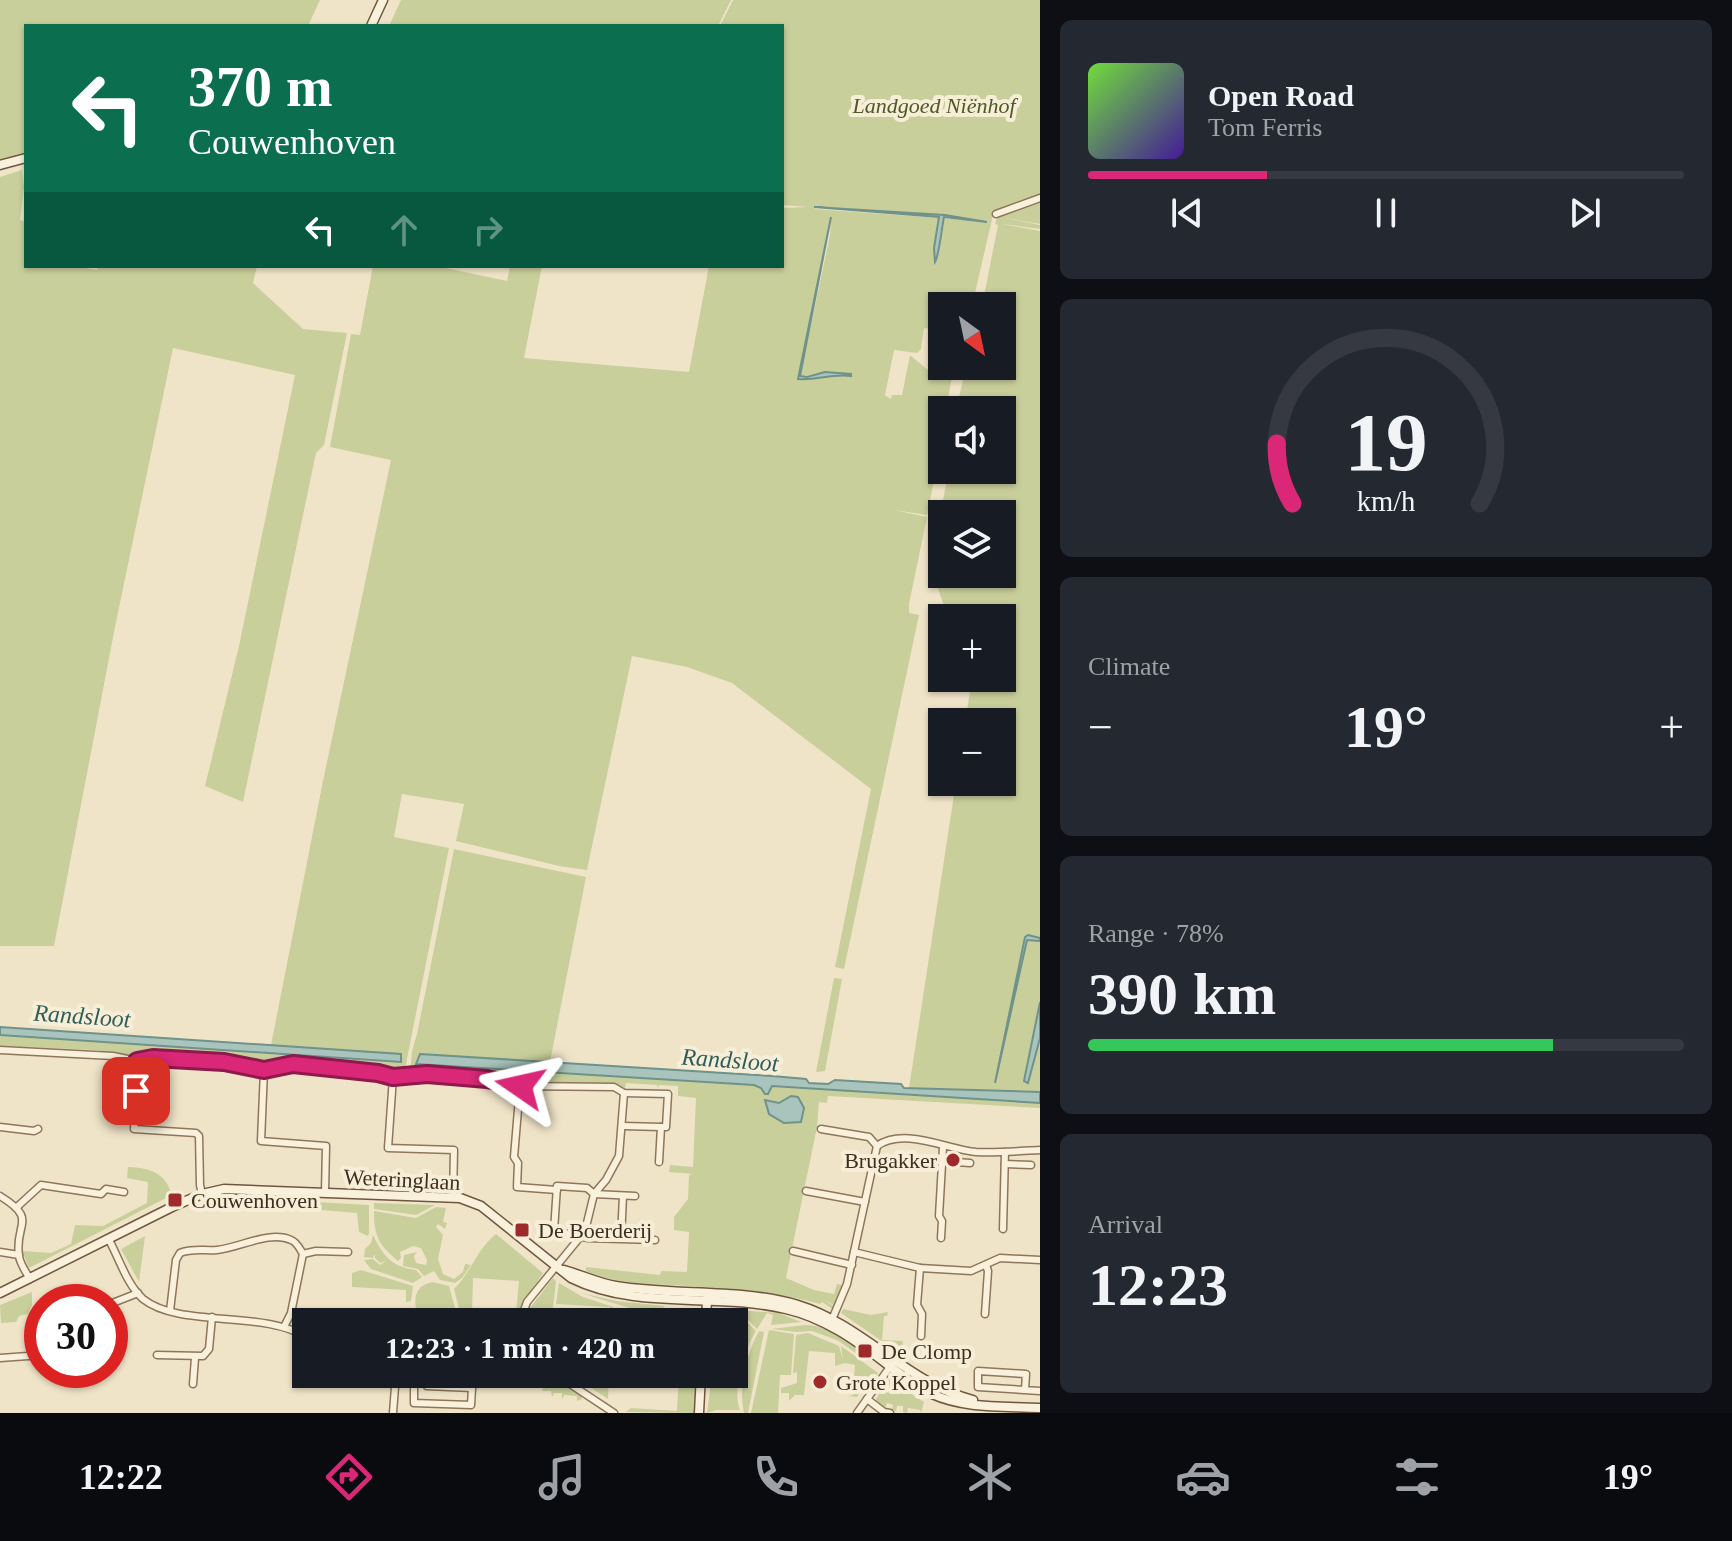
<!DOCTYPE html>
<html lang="en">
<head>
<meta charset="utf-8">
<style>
	body { margin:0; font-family:Georgia,serif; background:#242831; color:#f1f3f6; height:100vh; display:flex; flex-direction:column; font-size:30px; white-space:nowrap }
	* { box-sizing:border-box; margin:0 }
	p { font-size:26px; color:#9ea1a6 }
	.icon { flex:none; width:44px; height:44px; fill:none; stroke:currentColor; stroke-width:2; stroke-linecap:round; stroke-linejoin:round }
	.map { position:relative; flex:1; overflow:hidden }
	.drawer { display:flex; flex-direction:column; gap:20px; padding:20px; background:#0d0f14; width:692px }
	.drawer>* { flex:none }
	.top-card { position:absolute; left:24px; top:24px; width:760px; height:244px; border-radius:0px; box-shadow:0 2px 6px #0004; background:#0b6e4f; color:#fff; overflow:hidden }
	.needle { width:52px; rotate:147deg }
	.fabs { position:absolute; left:928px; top:292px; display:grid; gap:16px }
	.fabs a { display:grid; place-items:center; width:88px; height:88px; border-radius:0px; background:#171b24; box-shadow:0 2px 6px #0004; font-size:40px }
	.speed { position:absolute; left:24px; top:1284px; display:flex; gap:16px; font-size:40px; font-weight:700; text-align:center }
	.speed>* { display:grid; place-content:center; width:104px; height:104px; border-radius:50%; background:#171b24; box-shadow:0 2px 6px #0004; line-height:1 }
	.speed .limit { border:12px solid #d22; background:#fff; color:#111 }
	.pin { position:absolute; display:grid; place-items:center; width:68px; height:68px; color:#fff; margin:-34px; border-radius:16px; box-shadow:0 4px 12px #0006 }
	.me { position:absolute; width:88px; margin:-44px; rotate:281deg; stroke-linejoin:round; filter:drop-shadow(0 0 6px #0008) }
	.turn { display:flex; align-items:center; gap:28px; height:168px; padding:0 32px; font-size:36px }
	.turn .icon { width:104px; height:104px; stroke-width:2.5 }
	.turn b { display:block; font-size:56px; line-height:68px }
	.lanes { display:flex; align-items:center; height:76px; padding:0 32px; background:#0003; justify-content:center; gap:40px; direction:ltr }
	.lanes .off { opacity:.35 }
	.big { font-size:60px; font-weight:800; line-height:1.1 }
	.drawer .tile { flex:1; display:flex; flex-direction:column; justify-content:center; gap:12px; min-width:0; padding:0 28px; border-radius:12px; background:#242831 }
	.drawer .dial { align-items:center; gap:0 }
	.dial svg { height:208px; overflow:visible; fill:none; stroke:#363941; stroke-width:7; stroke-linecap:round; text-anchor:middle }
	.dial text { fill:#f1f3f6; stroke:none }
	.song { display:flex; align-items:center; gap:24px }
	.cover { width:96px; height:96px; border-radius:12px; background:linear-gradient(135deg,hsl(100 70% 55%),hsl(260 70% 35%)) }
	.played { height:8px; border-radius:4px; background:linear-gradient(90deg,#db2777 30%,#363941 30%) }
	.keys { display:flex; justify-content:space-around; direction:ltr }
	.heat { display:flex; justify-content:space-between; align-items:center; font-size:44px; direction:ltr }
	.charge { height:12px; border-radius:6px; background:linear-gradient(90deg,#34c759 78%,#363941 0) }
	.trip { position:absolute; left:292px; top:1308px; width:456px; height:80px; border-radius:0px; background:#171b24; box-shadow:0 2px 6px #0004; font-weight:800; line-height:80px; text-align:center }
	.tabs { display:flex; height:128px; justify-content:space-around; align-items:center; background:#090b0e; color:#9ea1a6 }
	.tabs .icon { width:56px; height:56px }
	.tabs .active { color:#db2777 }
	.tabs b { font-size:36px; color:#f1f3f6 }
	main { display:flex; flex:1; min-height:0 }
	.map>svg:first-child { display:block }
</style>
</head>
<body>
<main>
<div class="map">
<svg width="1040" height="1413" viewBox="0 0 1040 1413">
	<rect width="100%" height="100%" fill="#f0e4c8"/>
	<g fill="#c9cf9b" fill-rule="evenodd">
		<polygon points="0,0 320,0 308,26 26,26 26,153 0,160"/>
		<polygon points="401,0 731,0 718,26 389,26"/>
		<path d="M733,0H1040V224L1004,218L1040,225V229L1002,224L1040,231V1092L909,1088L956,782H1002V722H965L970,692L967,678H1002V618H948L930,565L949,470H1002V410H956L966,367L1002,366V306H982L998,225L995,224L998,216L993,215L972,306H942V314L935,313L933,329L924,328L921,349L917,353L894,350L885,395L891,399L892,395H902L910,355L928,370L953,371L946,410H942V418L937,423L942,424V440L927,515L894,510L927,517L909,604V613L919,615L844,969L835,967L871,789L732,683L687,667L632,656L587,870L559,866L456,841L464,804L402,794L394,837L449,848L404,1074L326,1064H267L178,1054L130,1056L96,1050L0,1046V1035L401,1062V1058L349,1050L271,1045L323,781L391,460L330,447L351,334L360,335L373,266H436L507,281L510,266H542L524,358L689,372L709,266H782V208L808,207L782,205V26H720ZM815,207L945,215L981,221L815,209ZM831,218L830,235L800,377L825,372L851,375L799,379ZM942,514H1002V574H942Z"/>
		<polygon points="22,170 24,187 20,220 26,222 26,266 74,266 97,270 98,266 257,266 253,283 303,329 347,333 324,445 316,453 243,802 205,786 239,646 295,375 173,348 115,627 54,946 0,946 0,177"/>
		<path d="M454,849L586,877L550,1062L420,1054L417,1064L1040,1103V1108L828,1096L827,1103L819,1102L817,1127L786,1278L814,1290L834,1294L837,1284L842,1285L834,1305L823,1299L835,1307L834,1310L822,1302L820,1304C777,1292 734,1289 690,1286C654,1284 619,1285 586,1271V1267L660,1275L661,1271L687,1272L689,1232L674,1230V1217L688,1199L689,1175L693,1174L669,1172L670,1165L693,1167L696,1098L678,1096V1086L659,1085L658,1089L657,1085L626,1083L625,1088L612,1083L511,1081L486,1075L410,1073L412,1051L417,1034Z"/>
		<polygon points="834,978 842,979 825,1071 816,1072"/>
		<path d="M128,1167C150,1168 165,1172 172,1195L29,1268L22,1251L51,1253L71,1244L75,1225L103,1226L147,1203L148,1182L127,1178Z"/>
		<polygon points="298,1201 369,1205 369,1233 368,1236 359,1232 357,1213 298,1208"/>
		<polygon points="374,1203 435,1205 416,1215 374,1209"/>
		<path d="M436,1207L458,1209L446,1208L443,1222L447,1223L445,1229L438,1224L436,1227L443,1235L438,1259L443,1274L454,1279L463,1272L465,1264L471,1265L462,1278L455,1283L440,1280L434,1271L424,1276L418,1269L403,1266L404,1255L417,1252L414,1256L416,1263L426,1265L427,1260L421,1248L413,1246L400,1252L401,1258L398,1261C379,1245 374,1237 374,1211L416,1218Z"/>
		<path d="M496,1234L543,1273L516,1314L519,1281L473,1278L472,1314L483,1320L484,1322H480L459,1309L454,1289C472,1271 477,1249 496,1234Z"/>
		<path d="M373,1235C384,1257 392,1267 416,1270L422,1277L413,1283L371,1269L364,1260L373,1259L380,1265L386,1261L380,1263L375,1258V1254L373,1258L364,1257L365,1249L371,1243Z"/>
		<polygon points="145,1236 139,1282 121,1249"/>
		<polygon points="361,1270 413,1286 411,1301 406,1302 406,1290 352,1287 352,1273"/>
		<polygon points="553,1278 556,1281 553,1308 542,1308 542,1322 525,1322 530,1308"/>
		<path d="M433,1282L449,1286L456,1312L471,1322H420C414,1305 410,1286 433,1282Z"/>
		<polygon points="559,1283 583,1297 613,1307 614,1318 610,1319 610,1307 556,1304"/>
		<polygon points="32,1292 32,1305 28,1314 19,1316 16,1322 1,1323 0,1305"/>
		<polygon points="581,1293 616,1301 665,1306 655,1316"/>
		<polygon points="666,1308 701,1313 701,1322 672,1322 657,1317"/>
		<polygon points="843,1309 871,1315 888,1312 887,1316 884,1316 882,1340 903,1341 902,1348 889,1346 841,1313"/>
		<polygon points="739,1310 779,1313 801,1322 771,1325 773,1315 767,1313 757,1329 743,1315 724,1312"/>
		<path d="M722,1315L741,1316L756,1331C744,1350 732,1389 740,1410H716L707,1413L712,1374H734V1322H722Z"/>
		<path d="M805,1325C830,1325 854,1343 869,1362L837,1340L812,1331L796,1332L771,1329Z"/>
		<polygon points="769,1330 794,1334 791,1375 780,1375 778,1413 751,1413"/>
		<path d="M759,1331L764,1332L748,1413H744C738,1387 746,1355 759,1331Z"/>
		<polygon points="808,1333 839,1346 843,1360 841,1346 878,1373 866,1390 867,1377 856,1376 855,1389 860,1392 857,1397 848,1396 853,1395 855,1365 845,1363 835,1366 835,1353 809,1351 804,1395 795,1395 789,1401 789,1393 781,1393 781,1388 797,1383 797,1372 793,1373 796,1335"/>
		<polygon points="544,1374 550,1374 581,1395 582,1399 577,1401 577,1396 564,1395 562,1400 562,1393 554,1393 552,1397 551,1391 542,1391 543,1382 545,1381"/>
		<polygon points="570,1374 609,1374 608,1399"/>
		<polygon points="679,1374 697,1374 695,1413 626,1412 631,1408 677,1411"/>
		<polygon points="888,1379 924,1402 921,1413 920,1410 908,1408 907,1413 903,1412 903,1406 897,1406 896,1411 892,1410 893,1405 887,1403 885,1409 875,1401"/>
	</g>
	<g fill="#a9c4bc" stroke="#6f938a" stroke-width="2">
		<path d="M814,207L945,215L987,222L944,217C942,226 939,256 935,262L934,248L939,217Z"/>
		<path d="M831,217L800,376L807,377L825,372L851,374V376C832,373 817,381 798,379Z"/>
		<polygon points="1028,935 1040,938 1040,941 1027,940 995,1083 1025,937"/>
		<polygon points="1040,1002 1040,1038 1028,1083 1024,1081"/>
		<polygon points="0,1027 401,1054 401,1062 0,1035"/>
		<polygon points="420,1054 772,1076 806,1079 809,1083 828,1084 835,1080 901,1084 904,1088 1040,1092 1040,1103 772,1086 768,1094 765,1094 761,1088 754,1085 416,1064"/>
		<polygon points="791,1096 798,1097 804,1108 801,1122 784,1123 769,1114 765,1100 779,1103"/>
	</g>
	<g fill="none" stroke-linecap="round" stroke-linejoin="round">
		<defs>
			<g id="street">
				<polyline points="996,214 1040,198"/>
				<polyline points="0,1050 113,1056 137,1061 153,1058 224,1062 264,1070 293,1064 378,1073 393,1077 427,1074 487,1079 520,1086 614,1087 624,1093 668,1094 666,1127 661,1127 659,1162"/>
				<polyline points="137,1061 134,1129 196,1133 199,1136 200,1185 202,1194"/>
				<polyline points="264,1070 261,1141 326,1146 325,1193"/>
				<polyline points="393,1077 388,1148 454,1150 453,1198"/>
				<polyline points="520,1086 514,1157 518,1163 517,1187 557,1190"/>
				<polyline points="623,1126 661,1127"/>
				<polyline points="0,1127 34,1131 38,1129"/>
				<polyline points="821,1129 869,1137 877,1146"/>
				<polyline points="942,1161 970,1163"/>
				<polyline points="1005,1164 1031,1165"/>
				<polyline points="806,1191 865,1202"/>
				<path d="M0,1196C39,1220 14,1223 19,1256C20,1264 26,1272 30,1279"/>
				<polyline points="635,1196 594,1194 587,1188 557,1186 554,1231 588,1238 655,1240"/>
				<polyline points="17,1207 41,1185 101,1194 106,1189 124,1192"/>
				<polyline points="1003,1229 1005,1152"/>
				<polyline points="621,1238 623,1196"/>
				<polyline points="941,1238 942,1221 939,1216 943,1147"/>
				<path d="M109,1240C119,1258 127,1285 143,1299C179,1328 264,1310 306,1337"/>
				<polyline points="793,1251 852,1265"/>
				<polyline points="0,1252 19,1255"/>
				<polyline points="854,1252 920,1268 971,1271 1000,1258 1040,1260"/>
				<polyline points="303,1254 316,1251 348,1252"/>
				<polyline points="920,1268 917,1305 922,1314 921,1336"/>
				<polyline points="110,1304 138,1293"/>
				<path d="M170,1311L176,1260L180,1253C192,1248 204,1251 217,1250C239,1248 270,1230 291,1240C297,1242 300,1249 303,1254L291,1313L284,1327"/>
				<polyline points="985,1314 988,1271 986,1265"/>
				<polyline points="520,1322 527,1302 585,1231 594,1194 606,1180 619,1156 624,1093"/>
				<path d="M831,1322L847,1284L877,1146C904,1127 946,1149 976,1152C997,1153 1019,1151 1040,1150"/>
				<polyline points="157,1355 203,1356 209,1349 212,1317"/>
				<polyline points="0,1358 42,1355"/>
				<polyline points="54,1370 55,1377"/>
				<polyline points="427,1374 427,1386 472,1388 472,1374"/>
				<polyline points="555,1374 614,1413"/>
				<polyline points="193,1384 195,1358"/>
				<polyline points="414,1386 414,1403 471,1405 472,1388"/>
				<polyline points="1025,1390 1026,1374 978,1371 978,1387 1040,1391"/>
				<polyline points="867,1399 884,1412 890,1413"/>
				<polyline points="393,1413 396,1374"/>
				<polyline points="857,1413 892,1364"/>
			</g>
			<g id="secondary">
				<polyline points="371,26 383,0"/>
				<polyline points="0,165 26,158"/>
				<path d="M564,1270C582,1275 598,1283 616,1286C676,1296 740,1288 798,1305C863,1325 907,1383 973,1400"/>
				<path d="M0,1293L172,1207L202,1194L224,1189L460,1198L481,1206L571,1278C638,1311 714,1292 786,1309C825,1318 855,1340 887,1364C901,1375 915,1386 932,1394C965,1409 1004,1406 1040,1408"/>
				<polyline points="706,1322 707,1299"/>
				<polyline points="699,1413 701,1374"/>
			</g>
		</defs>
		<use href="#street" stroke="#8d765c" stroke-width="9"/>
		<use href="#secondary" stroke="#6f573f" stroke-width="11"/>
		<use href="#street" stroke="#faf1dc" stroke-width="6"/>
		<use href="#secondary" stroke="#faf1dc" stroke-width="8"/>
	</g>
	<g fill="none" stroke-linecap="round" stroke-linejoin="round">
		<defs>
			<polyline id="route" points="136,1091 137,1061 153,1058 224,1062 264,1070 293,1064 378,1073 393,1077 427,1074 487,1079 520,1086"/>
		</defs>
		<use href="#route" stroke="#8e194d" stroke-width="20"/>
		<use href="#route" stroke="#db2777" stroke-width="14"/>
	</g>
	<g fill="#9e2a2b" stroke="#f7eed8" stroke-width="3">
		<circle cx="953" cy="1160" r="8"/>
		<rect x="167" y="1192" width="16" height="16" rx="4"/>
		<rect x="514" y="1222" width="16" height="16" rx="4"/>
		<rect x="857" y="1343" width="16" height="16" rx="4"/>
		<circle cx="820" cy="1382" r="8"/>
	</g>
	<g text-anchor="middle" stroke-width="8" stroke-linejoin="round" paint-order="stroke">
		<g font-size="22" font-style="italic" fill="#4d5a26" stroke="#f7eed8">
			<text x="934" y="113">Landgoed Niënhof</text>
		</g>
		<g font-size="22" fill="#3d2e20" stroke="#f7eed8" text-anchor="start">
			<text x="937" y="1168" text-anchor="end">Brugakker</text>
			<text x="191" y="1208">Couwenhoven</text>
			<text x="538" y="1238">De Boerderij</text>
			<text x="881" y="1359">De Clomp</text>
			<text x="836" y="1390">Grote Koppel</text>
		</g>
		<g font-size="22" fill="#3d2e20" stroke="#f7eed8">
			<text transform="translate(402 1179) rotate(3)" y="8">Weteringlaan</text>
		</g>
		<g font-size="24" font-style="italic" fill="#2f5d5a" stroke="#f7eed8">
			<text transform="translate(82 1016) rotate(4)" y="8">Randsloot</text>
			<text transform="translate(730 1060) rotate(4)" y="8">Randsloot</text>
		</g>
	</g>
</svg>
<div class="fabs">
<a><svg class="needle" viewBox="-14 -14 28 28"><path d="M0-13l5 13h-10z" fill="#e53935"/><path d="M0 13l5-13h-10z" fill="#9ea1a6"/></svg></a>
<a><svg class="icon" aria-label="sound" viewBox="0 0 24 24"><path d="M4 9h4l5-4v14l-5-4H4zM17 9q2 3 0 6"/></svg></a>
<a><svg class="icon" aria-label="layers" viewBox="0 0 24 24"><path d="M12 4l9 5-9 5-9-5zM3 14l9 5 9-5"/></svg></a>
<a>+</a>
<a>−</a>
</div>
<div class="speed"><div class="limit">30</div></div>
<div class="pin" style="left:136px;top:1091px;background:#d93025"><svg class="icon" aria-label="arrive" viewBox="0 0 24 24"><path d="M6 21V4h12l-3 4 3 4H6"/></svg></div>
<svg class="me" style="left:520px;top:1086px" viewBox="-20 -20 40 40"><path d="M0-17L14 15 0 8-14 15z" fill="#db2777" stroke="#fff" stroke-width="4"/></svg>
<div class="trip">12:23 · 1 min · 420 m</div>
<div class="top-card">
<div class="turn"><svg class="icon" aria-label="left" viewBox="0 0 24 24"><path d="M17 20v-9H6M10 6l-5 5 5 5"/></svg><div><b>370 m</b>Couwenhoven</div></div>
<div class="lanes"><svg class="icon" aria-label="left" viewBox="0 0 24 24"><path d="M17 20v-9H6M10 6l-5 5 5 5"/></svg><svg class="icon off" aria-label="ahead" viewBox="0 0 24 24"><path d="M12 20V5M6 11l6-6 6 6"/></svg><svg class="icon off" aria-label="right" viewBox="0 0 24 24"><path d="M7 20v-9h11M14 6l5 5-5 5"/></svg></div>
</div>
</div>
<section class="drawer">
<div class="tile">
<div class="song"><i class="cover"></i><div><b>Open Road</b><p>Tom Ferris</p></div></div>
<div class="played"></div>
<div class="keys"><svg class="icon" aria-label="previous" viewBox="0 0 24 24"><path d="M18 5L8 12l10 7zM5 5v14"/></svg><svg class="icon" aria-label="pause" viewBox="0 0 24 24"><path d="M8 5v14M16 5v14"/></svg><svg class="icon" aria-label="next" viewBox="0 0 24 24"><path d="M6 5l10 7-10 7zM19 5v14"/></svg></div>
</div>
<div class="tile dial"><svg viewBox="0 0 100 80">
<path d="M14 69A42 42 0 1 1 86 69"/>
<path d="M14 69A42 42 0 0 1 8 46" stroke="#db2777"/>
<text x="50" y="56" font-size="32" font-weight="700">19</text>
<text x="50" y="72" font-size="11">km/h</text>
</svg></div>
<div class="tile"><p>Climate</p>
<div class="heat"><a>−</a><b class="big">19°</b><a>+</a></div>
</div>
<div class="tile"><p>Range · 78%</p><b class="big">390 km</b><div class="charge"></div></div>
<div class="tile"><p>Arrival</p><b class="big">12:23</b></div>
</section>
</main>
<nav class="tabs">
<b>12:22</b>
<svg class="icon active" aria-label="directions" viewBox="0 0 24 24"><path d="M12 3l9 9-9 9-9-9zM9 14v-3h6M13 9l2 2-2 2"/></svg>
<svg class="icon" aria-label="music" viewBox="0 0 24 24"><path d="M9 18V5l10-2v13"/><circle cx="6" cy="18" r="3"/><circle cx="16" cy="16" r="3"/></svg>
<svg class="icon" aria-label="phone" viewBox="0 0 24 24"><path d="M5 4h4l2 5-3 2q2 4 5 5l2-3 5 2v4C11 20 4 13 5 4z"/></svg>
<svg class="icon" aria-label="climate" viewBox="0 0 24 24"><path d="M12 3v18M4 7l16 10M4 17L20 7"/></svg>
<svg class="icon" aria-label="car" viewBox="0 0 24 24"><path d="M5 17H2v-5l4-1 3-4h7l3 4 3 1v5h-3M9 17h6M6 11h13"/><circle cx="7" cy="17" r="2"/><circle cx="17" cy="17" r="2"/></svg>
<svg class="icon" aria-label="filters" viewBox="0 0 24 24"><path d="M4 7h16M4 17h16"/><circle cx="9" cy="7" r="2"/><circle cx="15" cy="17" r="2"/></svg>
<b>19°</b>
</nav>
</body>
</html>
